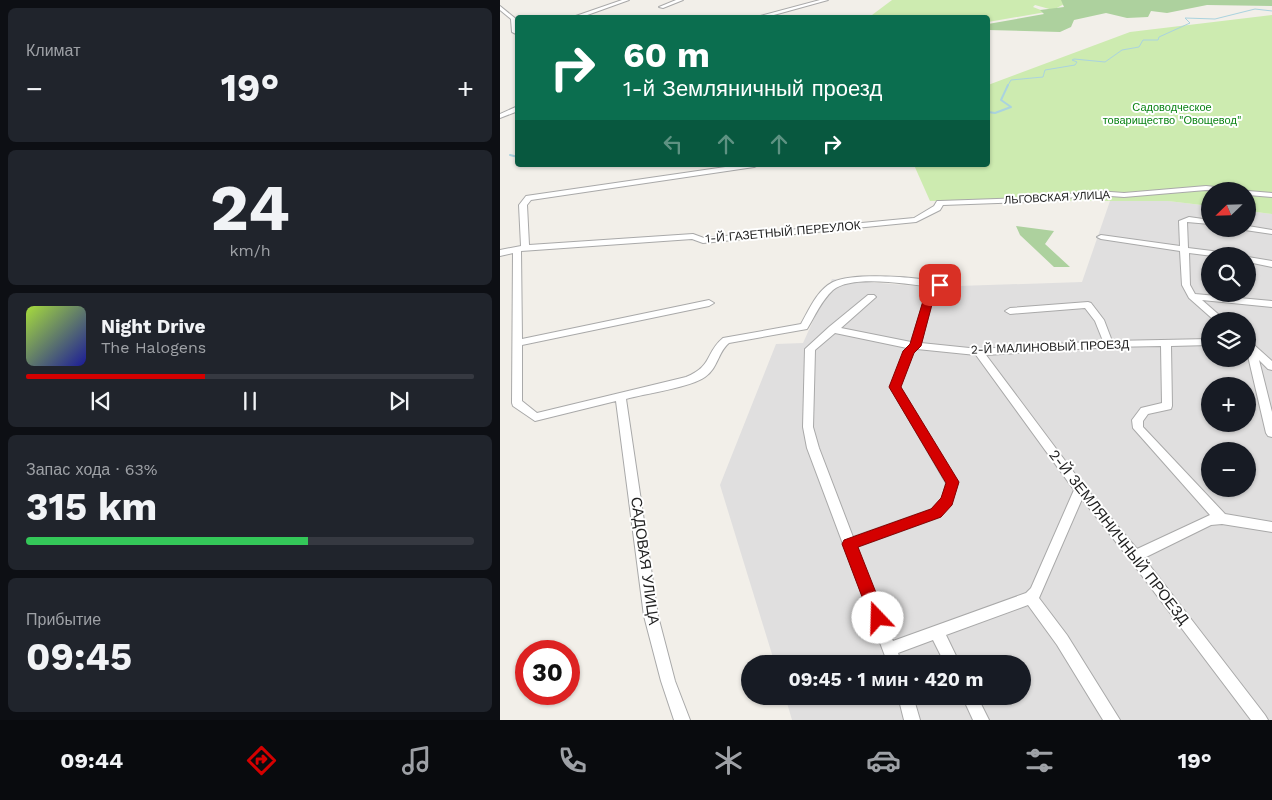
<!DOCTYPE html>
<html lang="ru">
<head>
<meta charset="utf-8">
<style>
	body { margin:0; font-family:"Work Sans",sans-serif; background:#20242c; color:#f1f3f6; height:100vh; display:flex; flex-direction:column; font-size:19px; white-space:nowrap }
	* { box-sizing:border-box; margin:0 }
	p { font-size:16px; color:#9ea1a6 }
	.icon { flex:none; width:28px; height:28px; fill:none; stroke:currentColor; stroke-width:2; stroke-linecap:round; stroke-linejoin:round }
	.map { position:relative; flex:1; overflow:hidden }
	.side { display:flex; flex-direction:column; gap:8px; padding:8px; background:#0d0f14; width:500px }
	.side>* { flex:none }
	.top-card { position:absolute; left:15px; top:15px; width:475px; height:152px; border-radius:5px; box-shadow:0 1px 4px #0004; background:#0b6e4f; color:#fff; overflow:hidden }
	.needle { width:32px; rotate:247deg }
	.buttons { position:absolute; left:701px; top:182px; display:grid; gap:10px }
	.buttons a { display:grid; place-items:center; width:55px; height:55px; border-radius:50%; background:#171b24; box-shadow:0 1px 4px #0004; font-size:25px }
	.speed { position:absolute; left:15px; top:640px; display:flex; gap:10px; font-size:25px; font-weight:700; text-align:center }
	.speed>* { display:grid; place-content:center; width:65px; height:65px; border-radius:50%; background:#171b24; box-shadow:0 1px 4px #0004; line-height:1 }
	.speed .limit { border:8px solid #d22; background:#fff; color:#111 }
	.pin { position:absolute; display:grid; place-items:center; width:42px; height:42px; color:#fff; margin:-21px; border-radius:10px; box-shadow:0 2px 8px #0006 }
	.me { position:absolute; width:55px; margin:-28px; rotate:339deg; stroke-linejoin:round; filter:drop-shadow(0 0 4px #0008) }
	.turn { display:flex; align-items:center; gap:18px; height:105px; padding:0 25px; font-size:22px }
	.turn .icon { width:65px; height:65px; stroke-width:2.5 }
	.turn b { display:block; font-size:35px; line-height:42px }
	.lanes { display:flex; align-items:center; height:48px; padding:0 25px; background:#0003; justify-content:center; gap:25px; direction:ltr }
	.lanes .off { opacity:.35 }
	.big { font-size:38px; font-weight:700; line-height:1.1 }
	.side .widget { flex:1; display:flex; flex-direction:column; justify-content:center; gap:8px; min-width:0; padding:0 18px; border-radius:8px; background:#20242c }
	.side .dial { align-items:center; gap:0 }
	.dial b { font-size:65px; line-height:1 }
	.song { display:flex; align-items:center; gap:15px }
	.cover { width:60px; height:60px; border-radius:8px; background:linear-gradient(135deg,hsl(80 70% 55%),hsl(240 70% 35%)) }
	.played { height:5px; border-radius:2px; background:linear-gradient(90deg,#d40000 40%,#363941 40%) }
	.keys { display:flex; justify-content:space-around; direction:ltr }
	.heat { display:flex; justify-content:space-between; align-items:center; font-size:28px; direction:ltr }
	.charge { height:8px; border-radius:4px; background:linear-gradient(90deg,#34c759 63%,#363941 0) }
	.trip { position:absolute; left:241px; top:655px; width:290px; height:50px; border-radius:25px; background:#171b24; box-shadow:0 1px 4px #0004; font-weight:700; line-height:50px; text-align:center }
	.menu { display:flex; height:80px; justify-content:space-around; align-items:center; background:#090b0e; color:#9ea1a6 }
	.menu .icon { width:35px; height:35px }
	.menu .selected { color:#d40000 }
	.menu b { font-size:22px; color:#f1f3f6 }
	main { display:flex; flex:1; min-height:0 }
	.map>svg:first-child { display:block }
</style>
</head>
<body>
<main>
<section class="side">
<div class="widget"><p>Климат</p>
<div class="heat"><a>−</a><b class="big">19°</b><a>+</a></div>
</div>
<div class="widget dial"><b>24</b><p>km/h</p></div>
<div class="widget">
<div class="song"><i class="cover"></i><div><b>Night Drive</b><p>The Halogens</p></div></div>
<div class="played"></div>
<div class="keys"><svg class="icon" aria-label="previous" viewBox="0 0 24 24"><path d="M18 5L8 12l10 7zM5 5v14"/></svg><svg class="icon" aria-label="pause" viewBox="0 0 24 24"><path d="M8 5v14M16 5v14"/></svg><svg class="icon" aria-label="next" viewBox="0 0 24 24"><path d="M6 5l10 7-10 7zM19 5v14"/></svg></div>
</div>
<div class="widget"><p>Запас хода · 63%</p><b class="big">315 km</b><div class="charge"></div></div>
<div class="widget"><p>Прибытие</p><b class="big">09:45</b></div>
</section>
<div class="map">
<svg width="772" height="720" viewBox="0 0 772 720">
	<rect width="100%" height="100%" fill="#f2efe9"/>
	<path fill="#e0dfdf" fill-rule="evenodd" d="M610,201H668L710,206V229H748V211L772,214V720H292L285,696H522V664H275L220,485L276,344L303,343L332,279L428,287L582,282ZM710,256H748V294H710ZM710,321H748V359H710ZM710,386H748V424H710ZM710,451H748V489H710Z"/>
	<g fill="#cdebb0">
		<polygon points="392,0 562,0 566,3 553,10 535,5 533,7 546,12 488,22 488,18 368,18"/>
		<polygon points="772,15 772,214 748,211 748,191 710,191 710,206 668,201 430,201 414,165 488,165 488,85 630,32"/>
	</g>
	<g fill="#add19e">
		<polygon points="561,0 772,0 772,6 707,5 667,13 651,11 648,17 627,18 606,13 574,20 571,27 560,32 488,30 488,24 544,14 540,10 564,7"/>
		<polygon points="516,226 554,231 545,244 570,267 554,267 520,235"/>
	</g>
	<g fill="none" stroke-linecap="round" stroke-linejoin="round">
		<polyline stroke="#aad3df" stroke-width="1" points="507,87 511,80 543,77 545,70 575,65 577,62 572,60 574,59 605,62 622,50 639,47 643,40 658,40 659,37 690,23 685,18 715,19 755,9 772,11"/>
		<g stroke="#aad3df" stroke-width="2">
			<polyline points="488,112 495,113 511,107 501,100 508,85"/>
			<polyline points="10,155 18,157"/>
		</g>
		<defs>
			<g id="minor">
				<polygon points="122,0 129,0 79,18 70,18"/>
				<polygon points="176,0 183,0 163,8 159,7"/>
				<polygon points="320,0 328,0 263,18 253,18"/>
				<polygon points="0,6 16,19 18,35 12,32 11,19 0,10"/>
				<polygon points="18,106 18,111 0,118 0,114"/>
				<path d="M239,165H258L254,167L31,200L27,205L29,245L193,234L204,238L414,218L434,206L437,201H440L527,198L597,191L624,193L706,186L735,189L736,191L706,190L624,197L597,195L527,202L443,205L440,210L416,222L203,243L192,239L21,251L22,339L209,300L214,303L209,306L22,345V401L37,413L186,377C213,366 205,353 223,338L301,324C309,310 317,290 333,282C355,272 419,277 443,283L444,285L435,292L421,343L479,349L603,341L595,321L585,308L510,314L505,311L510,308L588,302L591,303L604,320L612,341L710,339V345L671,346L672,406L671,409L648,414L643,421V427L725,514L772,522V532L722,524L711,525L644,558L765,715L768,720H751L630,560L582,499L539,598L567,635L620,720H603L557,645L528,605L446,635L460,664H445L433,640L398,653L402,664H388L307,448L303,427L305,349L329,327L368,295H374L376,297L341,328L411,342L427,291L432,287C408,284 352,274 333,290C321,301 315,316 307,329L229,343C218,352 218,368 205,377C192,387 144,394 126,399L158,616L175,681L190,720H174L161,681L144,616L116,401L35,421L13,406L12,403L13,253L0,256V250L21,246L19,205L26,196ZM335,333L407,348L390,387L446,483L442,499L432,509L353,537L319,448L313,427L315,350ZM661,346L662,403L641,408L632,420L633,428L710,515L637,549L584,486L486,355L609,347ZM417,349L476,355L574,490L531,588L526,593L393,641L357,547L440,517L451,504L458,483L400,387L413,353Z"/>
				<polygon points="746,191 748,191 772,193 772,197 748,195 748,191"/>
				<polygon points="689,217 710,220 710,224 687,222 688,248 728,253 732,256 713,256 689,253 690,285 695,294 772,301 772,307 702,300 726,321 715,321 689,298 682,285 680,251 601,239 597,237 601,235 680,246 679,221"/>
				<polygon points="748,226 772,230 772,234 745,230 748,229"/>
				<polygon points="748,257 772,261 772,267 748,262"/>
				<polygon points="748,343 753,344 772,361 772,370 768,369 759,360 772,412 772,437 768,436 766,433 748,356"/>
				<polygon points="398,696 413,696 420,720 404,720"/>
				<polygon points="462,696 477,696 489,720 473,720"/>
			</g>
		</defs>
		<use href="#minor" stroke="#a9a9a9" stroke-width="2"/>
		<use href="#minor" fill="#fff" fill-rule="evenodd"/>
	</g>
	<polygon fill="#d40000" stroke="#8a0000" points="440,282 445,285 435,293 421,346 414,353 401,387 459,482 452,505 441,517 358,547 386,618 384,623 378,625 372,623 342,544 344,540 431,509 441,498 446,483 389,387 403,351 410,344 426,291"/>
	<g text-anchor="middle" stroke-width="4" stroke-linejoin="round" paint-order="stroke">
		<g font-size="11" fill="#0c8416" stroke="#fff">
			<text x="672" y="111">Садоводческое<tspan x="672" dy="13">товарищество "Овощевод"</tspan></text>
		</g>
		<g font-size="11" fill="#222" stroke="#fff">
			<text transform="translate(557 197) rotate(-3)" y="4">ЛЬГОВСКАЯ УЛИЦА</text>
		</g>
		<g font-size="12" fill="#222" stroke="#fff">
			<text transform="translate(283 232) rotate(-5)" y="4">1-Й ГАЗЕТНЫЙ ПЕРЕУЛОК</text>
			<text transform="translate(550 347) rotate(-2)" y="4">2-Й МАЛИНОВЫЙ ПРОЕЗД</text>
		</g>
		<g font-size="15" fill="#222" stroke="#fff">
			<text transform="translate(619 537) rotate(52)" y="5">2-Й ЗЕМЛЯНИЧНЫЙ ПРОЕЗД</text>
			<text transform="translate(145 561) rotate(82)" y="5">САДОВАЯ УЛИЦА</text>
		</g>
	</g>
</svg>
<div class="buttons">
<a><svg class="needle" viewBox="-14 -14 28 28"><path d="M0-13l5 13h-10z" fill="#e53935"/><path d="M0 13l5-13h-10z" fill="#9ea1a6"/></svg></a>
<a><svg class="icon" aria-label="search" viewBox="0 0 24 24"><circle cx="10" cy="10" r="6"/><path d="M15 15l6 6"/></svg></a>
<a><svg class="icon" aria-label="layers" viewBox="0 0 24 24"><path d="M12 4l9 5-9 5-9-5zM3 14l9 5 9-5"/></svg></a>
<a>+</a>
<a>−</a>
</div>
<div class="speed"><div class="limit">30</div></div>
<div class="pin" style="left:440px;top:285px;background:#d93025"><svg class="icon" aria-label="arrive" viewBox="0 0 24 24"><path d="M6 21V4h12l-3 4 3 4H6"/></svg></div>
<svg class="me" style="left:378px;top:618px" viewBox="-20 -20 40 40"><circle r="19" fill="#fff"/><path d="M0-13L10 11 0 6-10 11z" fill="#d40000"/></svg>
<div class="trip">09:45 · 1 мин · 420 m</div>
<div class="top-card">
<div class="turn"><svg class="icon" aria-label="right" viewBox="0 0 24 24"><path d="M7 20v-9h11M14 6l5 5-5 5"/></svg><div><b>60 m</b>1-й Земляничный проезд</div></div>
<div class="lanes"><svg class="icon off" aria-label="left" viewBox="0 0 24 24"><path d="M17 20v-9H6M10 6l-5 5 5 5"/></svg><svg class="icon off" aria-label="ahead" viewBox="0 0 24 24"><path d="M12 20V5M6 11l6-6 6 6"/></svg><svg class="icon off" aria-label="ahead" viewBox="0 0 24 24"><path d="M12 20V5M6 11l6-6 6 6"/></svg><svg class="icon" aria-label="right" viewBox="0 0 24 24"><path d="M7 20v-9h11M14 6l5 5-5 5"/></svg></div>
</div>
</div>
</main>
<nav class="menu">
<b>09:44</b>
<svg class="icon selected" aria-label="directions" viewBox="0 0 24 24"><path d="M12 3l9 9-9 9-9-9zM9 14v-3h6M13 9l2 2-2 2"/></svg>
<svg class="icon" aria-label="music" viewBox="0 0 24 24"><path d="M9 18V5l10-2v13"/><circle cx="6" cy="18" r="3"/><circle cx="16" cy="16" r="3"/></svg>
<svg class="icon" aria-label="phone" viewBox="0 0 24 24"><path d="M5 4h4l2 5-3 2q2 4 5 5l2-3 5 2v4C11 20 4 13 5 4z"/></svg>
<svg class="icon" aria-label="climate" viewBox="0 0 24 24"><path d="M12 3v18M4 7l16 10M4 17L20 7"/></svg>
<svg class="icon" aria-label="car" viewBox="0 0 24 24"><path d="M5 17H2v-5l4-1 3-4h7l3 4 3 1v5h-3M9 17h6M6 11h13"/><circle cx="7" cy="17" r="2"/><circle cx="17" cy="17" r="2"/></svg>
<svg class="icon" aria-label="filters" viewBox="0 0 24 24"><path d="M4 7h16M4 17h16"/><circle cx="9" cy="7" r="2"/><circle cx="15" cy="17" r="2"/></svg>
<b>19°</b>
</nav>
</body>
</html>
